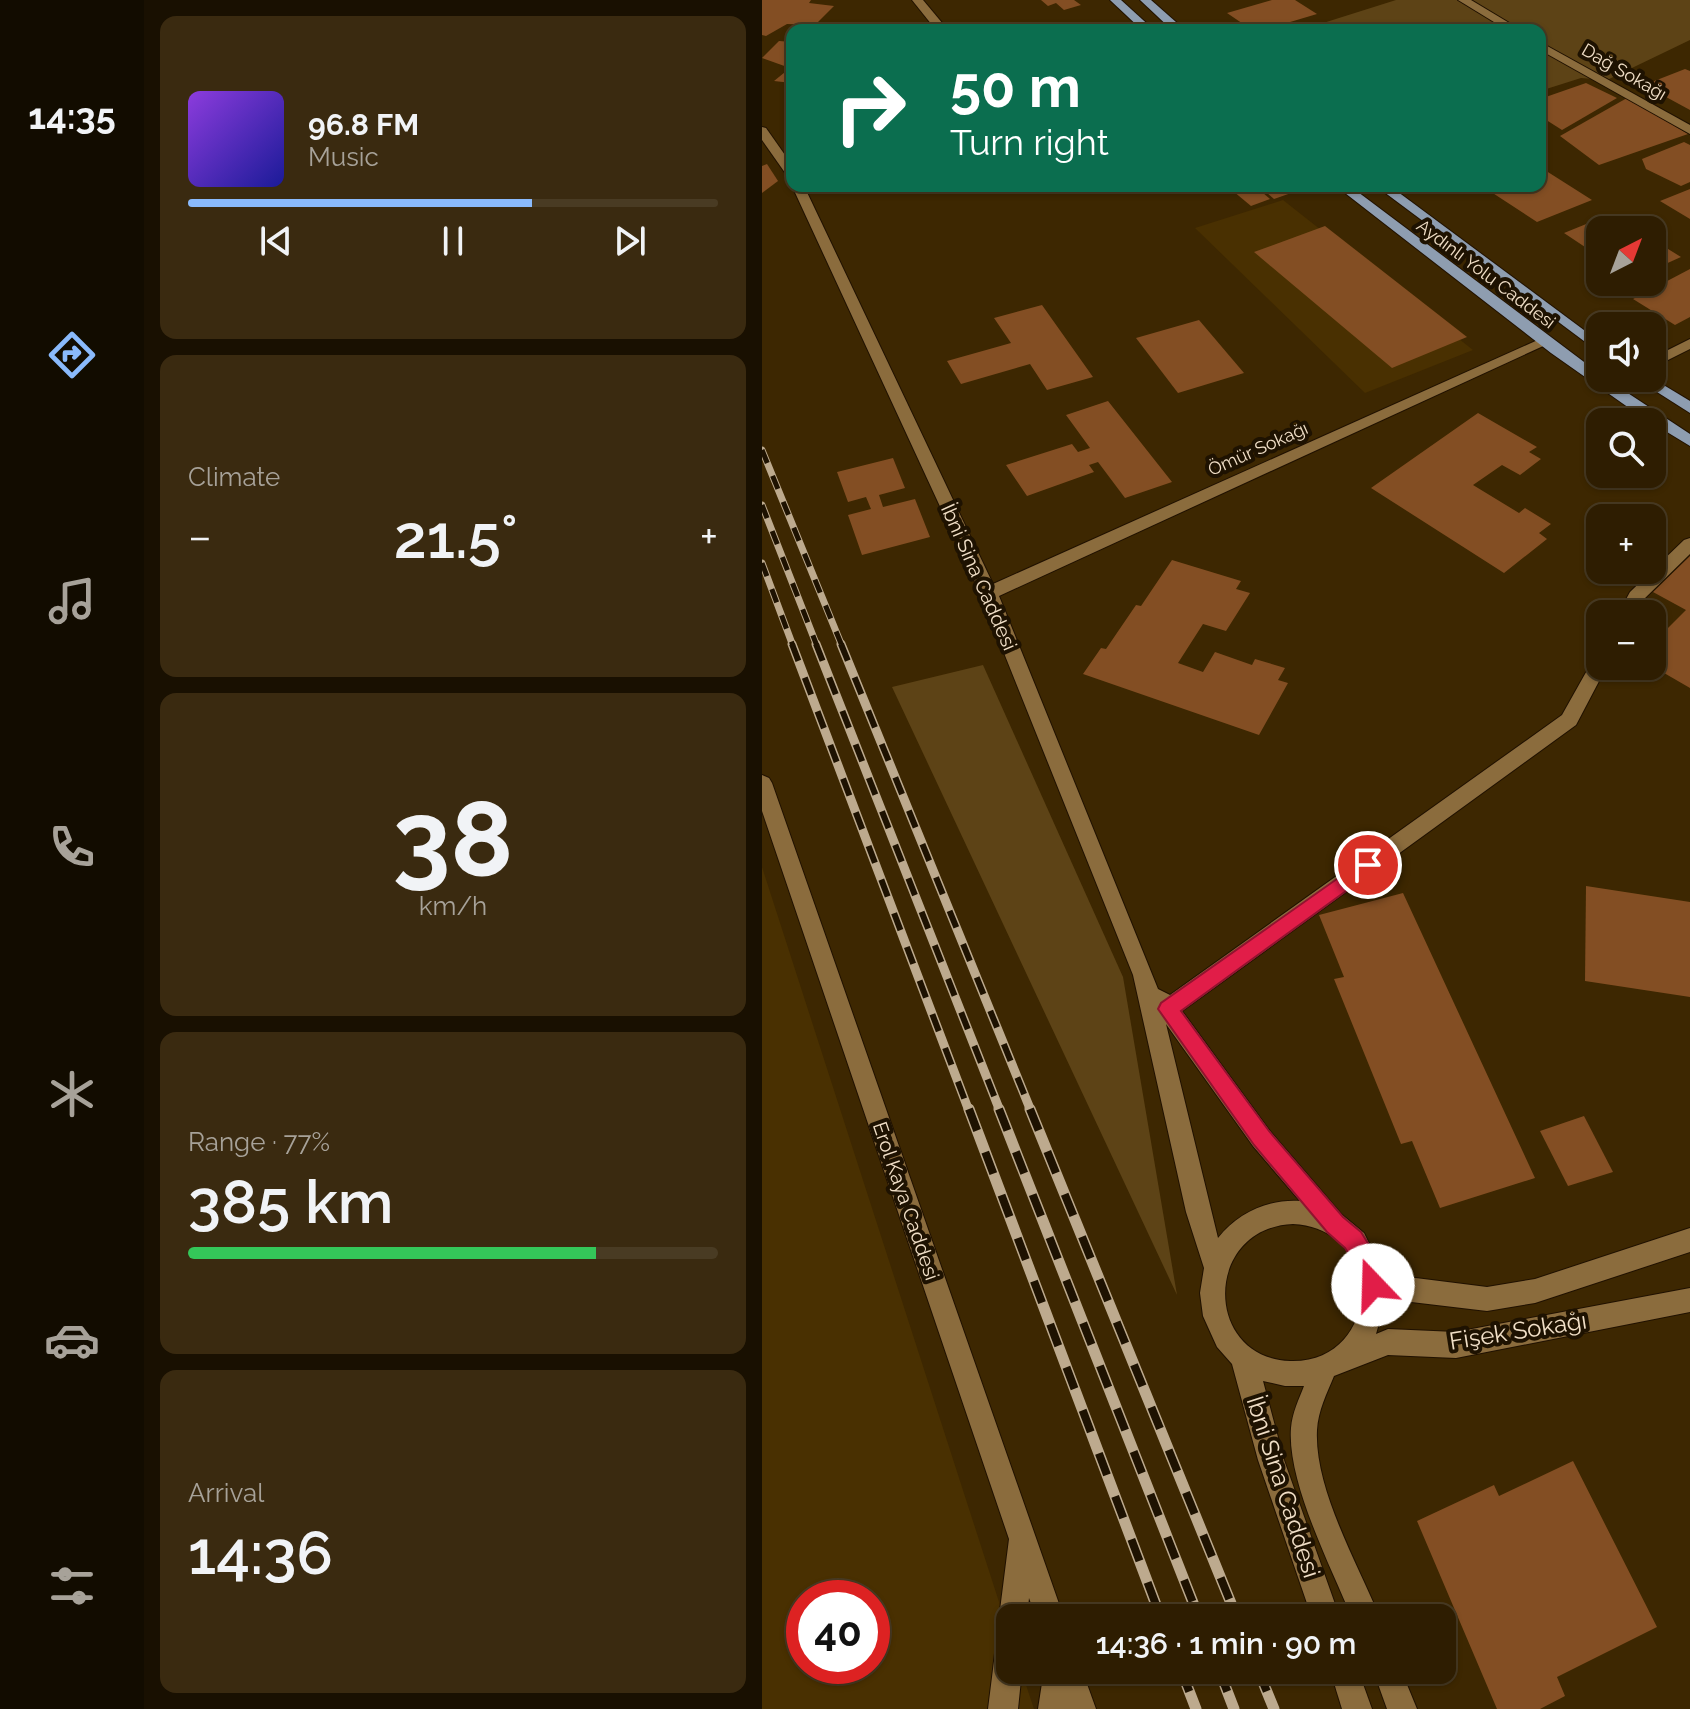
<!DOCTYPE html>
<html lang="en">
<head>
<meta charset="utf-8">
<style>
	body { margin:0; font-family:Raleway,sans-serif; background:#3a2a10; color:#f1f3f6; height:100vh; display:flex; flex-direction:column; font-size:30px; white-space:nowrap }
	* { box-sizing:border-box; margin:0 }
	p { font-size:26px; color:#a7a299 }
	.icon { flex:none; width:44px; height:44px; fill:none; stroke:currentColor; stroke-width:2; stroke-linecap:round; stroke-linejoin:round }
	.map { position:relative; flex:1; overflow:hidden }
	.sheet { display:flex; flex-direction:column; gap:16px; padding:16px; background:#191001; width:618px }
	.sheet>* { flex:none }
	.top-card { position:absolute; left:24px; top:24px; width:760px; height:168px; border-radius:16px; box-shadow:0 2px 6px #0004,0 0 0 2px #493b23; background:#0b6e4f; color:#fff; overflow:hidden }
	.needle { width:52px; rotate:42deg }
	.controls { position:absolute; left:824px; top:216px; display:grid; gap:16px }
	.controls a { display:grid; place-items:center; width:80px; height:80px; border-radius:16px; background:#2e1d01; box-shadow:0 2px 6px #0004,0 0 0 2px #493b23; font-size:40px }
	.speed { position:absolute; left:24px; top:1580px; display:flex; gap:16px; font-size:40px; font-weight:700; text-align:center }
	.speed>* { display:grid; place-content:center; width:104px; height:104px; border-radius:50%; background:#2e1d01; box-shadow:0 2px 6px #0004,0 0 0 2px #493b23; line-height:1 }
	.speed .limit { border:12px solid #d22; background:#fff; color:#111 }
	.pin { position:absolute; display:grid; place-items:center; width:68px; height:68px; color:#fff; margin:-34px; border:4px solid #fff; border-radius:50%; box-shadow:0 2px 8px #0007 }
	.me { position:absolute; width:88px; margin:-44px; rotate:339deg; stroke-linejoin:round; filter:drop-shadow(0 0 6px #0008) }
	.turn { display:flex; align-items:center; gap:28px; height:168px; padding:0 32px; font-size:36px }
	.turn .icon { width:104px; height:104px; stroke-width:2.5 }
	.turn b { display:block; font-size:56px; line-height:68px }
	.big { font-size:60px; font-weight:600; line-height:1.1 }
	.sheet .card { flex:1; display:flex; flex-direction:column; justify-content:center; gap:12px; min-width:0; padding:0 28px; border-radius:16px; background:#3a2a10 }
	.sheet .dial { align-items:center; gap:0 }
	.dial b { font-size:104px; line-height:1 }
	.song { display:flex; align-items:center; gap:24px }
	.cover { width:96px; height:96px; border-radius:12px; background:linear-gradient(135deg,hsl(270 70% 55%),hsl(240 70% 35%)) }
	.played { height:8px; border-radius:4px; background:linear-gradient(90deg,#8abafc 65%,#493b23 65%) }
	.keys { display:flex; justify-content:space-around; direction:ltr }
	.heat { display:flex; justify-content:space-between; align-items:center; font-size:44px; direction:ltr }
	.charge { height:12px; border-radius:6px; background:linear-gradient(90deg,#34c759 77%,#493b23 0) }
	.trip { position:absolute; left:234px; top:1604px; width:460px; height:80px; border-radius:16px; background:#2e1d01; box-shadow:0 2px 6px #0004,0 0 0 2px #493b23; font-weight:600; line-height:80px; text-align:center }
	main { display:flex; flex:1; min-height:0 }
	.dock { display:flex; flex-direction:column; width:144px; justify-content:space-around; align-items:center; background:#120c00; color:#a7a299 }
	.dock .icon { width:56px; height:56px }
	.dock .current { color:#8abafc }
	.dock b { font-size:36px; color:#f1f3f6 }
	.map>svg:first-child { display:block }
</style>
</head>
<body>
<main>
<nav class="dock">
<b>14:35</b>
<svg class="icon current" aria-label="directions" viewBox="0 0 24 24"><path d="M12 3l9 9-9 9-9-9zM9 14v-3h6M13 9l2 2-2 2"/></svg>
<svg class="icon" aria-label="music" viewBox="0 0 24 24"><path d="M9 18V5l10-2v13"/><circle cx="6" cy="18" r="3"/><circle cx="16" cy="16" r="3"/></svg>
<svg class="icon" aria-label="phone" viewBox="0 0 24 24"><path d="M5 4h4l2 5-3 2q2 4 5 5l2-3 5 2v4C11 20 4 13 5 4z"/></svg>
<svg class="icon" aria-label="climate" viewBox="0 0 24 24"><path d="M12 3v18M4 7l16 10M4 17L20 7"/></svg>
<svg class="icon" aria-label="car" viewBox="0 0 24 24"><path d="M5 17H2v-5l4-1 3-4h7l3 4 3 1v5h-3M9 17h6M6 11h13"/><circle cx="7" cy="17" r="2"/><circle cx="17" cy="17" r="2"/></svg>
<svg class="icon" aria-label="filters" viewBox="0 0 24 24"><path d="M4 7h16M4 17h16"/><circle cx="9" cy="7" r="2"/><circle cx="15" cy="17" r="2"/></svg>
</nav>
<section class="sheet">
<div class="card">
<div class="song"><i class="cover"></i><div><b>96.8 FM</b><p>Music</p></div></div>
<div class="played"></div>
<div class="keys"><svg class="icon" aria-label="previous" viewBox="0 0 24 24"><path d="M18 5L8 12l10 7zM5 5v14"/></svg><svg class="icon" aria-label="pause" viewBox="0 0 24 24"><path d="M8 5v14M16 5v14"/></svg><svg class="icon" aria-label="next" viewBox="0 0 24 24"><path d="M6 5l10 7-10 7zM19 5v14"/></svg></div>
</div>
<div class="card"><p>Climate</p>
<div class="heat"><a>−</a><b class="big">21.5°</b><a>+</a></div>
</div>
<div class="card dial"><b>38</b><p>km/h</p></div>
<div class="card"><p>Range · 77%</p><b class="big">385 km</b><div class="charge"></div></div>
<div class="card"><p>Arrival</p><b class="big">14:36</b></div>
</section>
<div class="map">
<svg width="928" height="1709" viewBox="0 0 928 1709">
	<rect width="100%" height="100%" fill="#3d2701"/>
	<g fill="#493001" fill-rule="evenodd">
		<polygon points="521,200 711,350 603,393 433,228"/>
		<path d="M0,867L248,1636V1670H259L272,1709H0ZM42,1598H110V1666H42Z"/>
	</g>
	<g fill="#5d4316">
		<polygon points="634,0 928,0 928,40 845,80 819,78 778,91 778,30 539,30"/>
		<polygon points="221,665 361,977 415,1295 130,687"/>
	</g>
	<g fill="#834e23">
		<polygon points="0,0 49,0 47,3 72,6 53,25 25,24 4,36 0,35"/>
		<polygon points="279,0 312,0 319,5 302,10 294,3 286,6"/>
		<polygon points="510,0 533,0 555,14 501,30 490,30 465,13"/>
		<polygon points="304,23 351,28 351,30 302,30"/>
		<polygon points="17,41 30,42 30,83 12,81 28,68 0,58"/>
		<polygon points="923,69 928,71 928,110 882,85"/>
		<polygon points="824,83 855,98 800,130 778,116 778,99"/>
		<polygon points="865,98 926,134 837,165 798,136"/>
		<polygon points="922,142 928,145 928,182 919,186 884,169 880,159"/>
		<polygon points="5,164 16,181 0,193 0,166"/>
		<polygon points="778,167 830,200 775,222 720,186 778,186"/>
		<polygon points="465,186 493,186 508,199 489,206"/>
		<polygon points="497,186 525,186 532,192 512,199"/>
		<polygon points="928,189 928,219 898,201"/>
		<polygon points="849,214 875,230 838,230 838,257 802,233"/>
		<polygon points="563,226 705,337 630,368 492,252"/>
		<polygon points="890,239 919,257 890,270"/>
		<polygon points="928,269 928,317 913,325 871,299"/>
		<polygon points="280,305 331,377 285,390 268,364 199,384 185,361 249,343 232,318"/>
		<polygon points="437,320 482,373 416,393 374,338"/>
		<polygon points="346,401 410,482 363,498 336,462 327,465 332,472 265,496 244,465 310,444 316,452 328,448 304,415"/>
		<polygon points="716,413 775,447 767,452 779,459 758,475 740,465 711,485 757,513 763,508 789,524 777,533 785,539 742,573 609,488"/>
		<polygon points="131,458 143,488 117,495 121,507 153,499 168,537 100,555 86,515 109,509 104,497 86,502 75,472"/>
		<polygon points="928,556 928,688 890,666 890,635 892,633 898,636 924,610 891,592"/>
		<polygon points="410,560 479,581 474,589 488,593 464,631 441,624 416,663 441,672 453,652 490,665 493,659 523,668 516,680 526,683 497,735 321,674 339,648 344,649 374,605 379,606"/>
		<polygon points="824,886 928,902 928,997 823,981"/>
		<polygon points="641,893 773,1178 678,1208 650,1141 639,1144 572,979 582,977 557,915"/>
		<polygon points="822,1116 851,1172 806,1186 778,1131"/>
		<polygon points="811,1461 895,1627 795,1677 803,1696 778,1709 735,1709 655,1521 732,1485 737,1496"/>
	</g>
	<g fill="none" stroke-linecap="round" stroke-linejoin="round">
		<defs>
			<g id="minor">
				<polygon points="150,0 161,0 186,30 174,30"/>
				<polygon points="696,0 709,0 759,30 745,30"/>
				<polygon points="778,42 928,125 928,134 778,50"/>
				<polygon points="0,127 4,128 30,165 30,178 26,177 0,140"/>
				<path d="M30,186H42L231,584L778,339H788L790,342L237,596L396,989L408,995L800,715L832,658L838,656V666H845L814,725L420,1011L507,1130L579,1214L602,1233L622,1274L725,1287L773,1279L928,1228V1252L773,1303L725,1311L624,1299L614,1334L626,1329L694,1332L928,1288V1312L694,1358L626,1355L572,1376C565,1393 556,1411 555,1430C552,1489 596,1564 618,1618H590C569,1567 525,1482 529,1428C530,1413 537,1399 542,1386H523L501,1381L522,1460L578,1618H550L496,1460L470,1364L455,1347L441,1316L438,1293L442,1268L424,1212L371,975L218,593ZM404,1024L491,1146L538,1201C506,1199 476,1213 456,1238ZM531,1224C625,1229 619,1364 528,1361C441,1358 441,1228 531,1224Z"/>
				<polygon points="928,339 928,349 890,368 890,358"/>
				<polygon points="928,538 928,554 881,600 874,614 856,614 868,592 922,540"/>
				<polygon points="0,775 7,778 10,783 302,1618 274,1618 267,1598 265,1618 248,1618 248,1670 260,1670 256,1709 226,1709 234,1645 238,1635 248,1631 241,1628 237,1618 247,1539 0,811"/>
				<polygon points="282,1670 320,1670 334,1709 276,1709"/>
				<polygon points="568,1670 596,1670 610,1709 580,1709"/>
				<polygon points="611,1670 639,1670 655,1709 625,1709"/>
			</g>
			<g id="major">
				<polygon points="348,0 359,0 392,30 380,30"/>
				<polygon points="378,0 389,0 423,30 410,30"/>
				<polygon points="574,186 588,186 838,374 838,378 843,378 928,434 928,446 877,415 789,353"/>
				<polygon points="614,186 628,186 838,342 838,353"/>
				<polygon points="873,378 890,378 928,401 928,413"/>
			</g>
		</defs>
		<use href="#minor" stroke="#201100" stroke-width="2"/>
		<use href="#major" stroke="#201100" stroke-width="2"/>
		<use href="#minor" fill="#8b6c3d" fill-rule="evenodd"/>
		<use href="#major" fill="#8e9db0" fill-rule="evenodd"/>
		<defs>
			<g id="rail-far2">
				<polyline points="0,450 80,646"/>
				<polyline points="0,505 55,646"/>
				<polyline points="0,563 31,646"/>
			</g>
			<g id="rail-far1">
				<polyline points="30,644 207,1111"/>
				<polyline points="54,644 238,1111"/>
				<polyline points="79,644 269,1111"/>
			</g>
			<g id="rail">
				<polyline points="207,1109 399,1618"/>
				<polyline points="237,1109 437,1618"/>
				<polyline points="268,1109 475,1618"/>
				<polyline points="419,1670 434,1709"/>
				<polyline points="457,1670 472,1709"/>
				<polyline points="496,1670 512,1709"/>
			</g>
		</defs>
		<use href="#rail-far2" stroke="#bdaa8e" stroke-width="7"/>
		<use href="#rail-far1" stroke="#bdaa8e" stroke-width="9"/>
		<use href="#rail" stroke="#bdaa8e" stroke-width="11"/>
		<use href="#rail-far2" stroke="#1e1201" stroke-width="5" stroke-dasharray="14" stroke-linecap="butt"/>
		<use href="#rail-far1" stroke="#1e1201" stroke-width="6" stroke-dasharray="18" stroke-linecap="butt"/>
		<use href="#rail" stroke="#1e1201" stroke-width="8" stroke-dasharray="23" stroke-linecap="butt"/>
	</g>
	<polygon fill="#e11d48" stroke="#92132f" stroke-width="2" points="606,857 613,859 616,865 613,870 419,1011 507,1131 581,1217 599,1232 612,1253 622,1285 619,1293 611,1296 603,1293 594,1266 583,1248 565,1232 492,1145 396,1009 399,1003"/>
	<g text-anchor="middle" stroke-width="8" stroke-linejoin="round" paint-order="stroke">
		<g font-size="18" fill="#f1dfc7" stroke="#1e1201">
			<text transform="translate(862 72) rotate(30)" y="6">Dağ Sokağı</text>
			<text transform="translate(724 274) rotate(37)" y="6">Aydınlı Yolu Caddesi</text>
			<text transform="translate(496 449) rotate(-24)" y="6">Ömür Sokağı</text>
		</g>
		<g font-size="20" fill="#f1dfc7" stroke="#1e1201">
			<text transform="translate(217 577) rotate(66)" y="7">İbni Sina Caddesi</text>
			<text transform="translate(144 1201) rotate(71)" y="7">Erol Kaya Caddesi</text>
		</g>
		<g font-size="24" fill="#f1dfc7" stroke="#1e1201">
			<text transform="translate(756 1331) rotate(-9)" y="8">Fişek Sokağı</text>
			<text transform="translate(521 1487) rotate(72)" y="8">İbni Sina Caddesi</text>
		</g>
	</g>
</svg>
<div class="controls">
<a><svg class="needle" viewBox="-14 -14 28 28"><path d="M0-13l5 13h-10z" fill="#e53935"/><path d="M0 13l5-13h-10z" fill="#a7a299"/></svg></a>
<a><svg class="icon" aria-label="sound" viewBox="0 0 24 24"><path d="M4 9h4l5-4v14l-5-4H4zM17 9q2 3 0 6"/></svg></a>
<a><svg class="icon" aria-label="search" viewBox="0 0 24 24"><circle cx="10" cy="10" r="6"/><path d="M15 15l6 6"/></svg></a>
<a>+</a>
<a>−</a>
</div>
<div class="speed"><div class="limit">40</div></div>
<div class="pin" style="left:606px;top:865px;background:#d93025"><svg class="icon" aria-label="arrive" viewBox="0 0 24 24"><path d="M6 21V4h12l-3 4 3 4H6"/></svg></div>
<svg class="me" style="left:611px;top:1285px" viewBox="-20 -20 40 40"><circle r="19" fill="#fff"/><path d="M0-13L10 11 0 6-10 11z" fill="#e11d48"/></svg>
<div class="trip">14:36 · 1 min · 90 m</div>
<div class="top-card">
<div class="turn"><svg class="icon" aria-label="right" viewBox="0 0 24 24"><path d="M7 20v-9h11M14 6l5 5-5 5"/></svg><div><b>50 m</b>Turn right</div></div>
</div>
</div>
</main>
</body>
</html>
